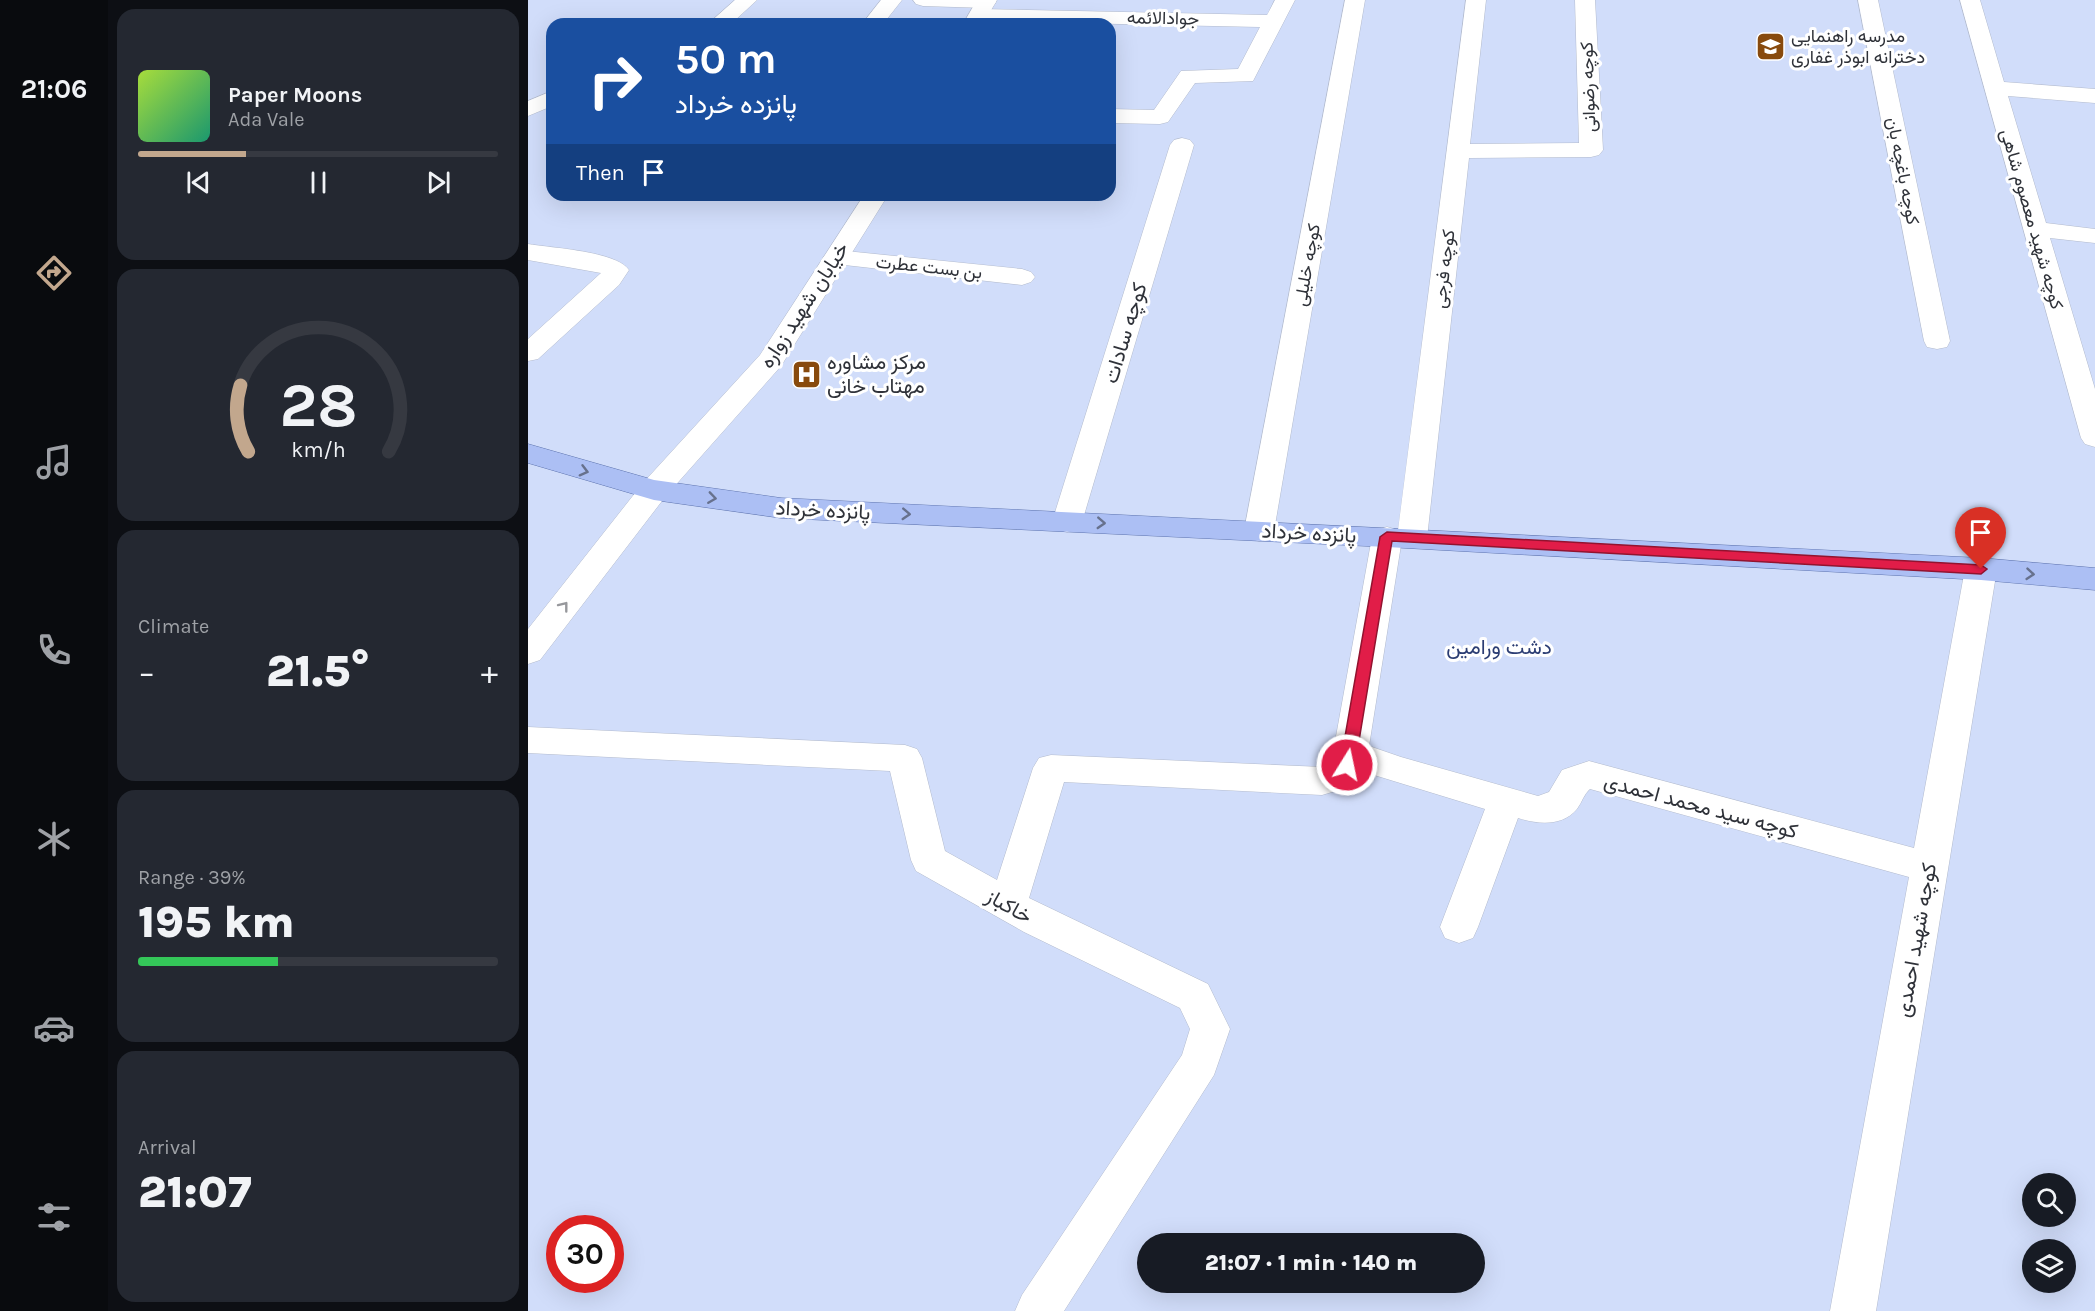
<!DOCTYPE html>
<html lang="en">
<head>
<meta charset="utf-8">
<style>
	body { margin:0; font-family:Karla,Vazirmatn,sans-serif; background:#242831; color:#f1f3f6; height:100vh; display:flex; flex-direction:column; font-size:22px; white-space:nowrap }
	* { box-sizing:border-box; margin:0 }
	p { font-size:20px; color:#9ea1a6 }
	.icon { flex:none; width:33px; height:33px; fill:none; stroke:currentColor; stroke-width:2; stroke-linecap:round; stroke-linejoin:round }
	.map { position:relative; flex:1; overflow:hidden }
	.drawer { display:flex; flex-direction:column; gap:9px; padding:9px; background:#0d0f14; width:420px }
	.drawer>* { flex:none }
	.hud { position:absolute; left:18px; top:18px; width:570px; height:183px; border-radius:18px; box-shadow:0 6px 24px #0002; background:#1a4fa0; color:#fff; overflow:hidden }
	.buttons { position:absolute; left:1494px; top:1173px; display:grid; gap:12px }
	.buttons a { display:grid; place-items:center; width:54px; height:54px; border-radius:50%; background:#171b24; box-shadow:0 6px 24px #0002; font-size:30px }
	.speed { position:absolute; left:18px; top:1215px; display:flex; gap:12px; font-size:30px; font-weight:700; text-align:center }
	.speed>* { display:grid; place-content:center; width:78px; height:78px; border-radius:50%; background:#171b24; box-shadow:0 6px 24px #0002; line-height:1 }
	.speed .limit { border:9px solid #d22; background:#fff; color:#111 }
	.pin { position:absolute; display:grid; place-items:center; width:51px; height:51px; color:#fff; margin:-62px -26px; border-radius:50% 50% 50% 0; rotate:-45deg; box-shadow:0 0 6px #0007 }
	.pin .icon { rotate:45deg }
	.me { position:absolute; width:66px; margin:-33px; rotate:10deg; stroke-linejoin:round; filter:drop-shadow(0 0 4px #0008) }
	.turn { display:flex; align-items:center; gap:21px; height:126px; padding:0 30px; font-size:27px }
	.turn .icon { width:78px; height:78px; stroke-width:2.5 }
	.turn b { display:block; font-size:42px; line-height:51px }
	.then { display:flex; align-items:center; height:57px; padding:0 30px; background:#0003; gap:12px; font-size:22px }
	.big { font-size:45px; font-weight:800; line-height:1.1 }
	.drawer .tile { flex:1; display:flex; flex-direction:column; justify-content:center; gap:9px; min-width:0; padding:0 21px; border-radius:18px; background:#242831 }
	.drawer .dial { align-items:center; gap:0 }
	.dial svg { height:156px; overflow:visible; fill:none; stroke:#363941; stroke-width:7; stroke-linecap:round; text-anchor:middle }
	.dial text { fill:#f1f3f6; stroke:none }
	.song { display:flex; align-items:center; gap:18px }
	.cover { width:72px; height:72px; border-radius:9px; background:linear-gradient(135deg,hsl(80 70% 55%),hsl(160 70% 35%)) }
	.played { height:6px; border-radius:3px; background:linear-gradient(90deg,#c2a78d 30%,#363941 30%) }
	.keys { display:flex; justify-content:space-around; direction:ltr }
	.heat { display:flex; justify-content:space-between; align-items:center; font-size:33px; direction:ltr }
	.charge { height:9px; border-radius:4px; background:linear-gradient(90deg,#34c759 39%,#363941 0) }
	.trip { position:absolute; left:609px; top:1233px; width:348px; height:60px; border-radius:30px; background:#171b24; box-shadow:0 6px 24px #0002; font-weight:800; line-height:60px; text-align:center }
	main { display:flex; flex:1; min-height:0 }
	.tab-bar { display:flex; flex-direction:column; width:108px; justify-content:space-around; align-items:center; background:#090b0e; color:#9ea1a6 }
	.tab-bar .icon { width:42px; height:42px }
	.tab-bar .selected { color:#c2a78d }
	.tab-bar b { font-size:27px; color:#f1f3f6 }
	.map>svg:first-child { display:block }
</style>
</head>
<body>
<main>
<nav class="tab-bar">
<b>21:06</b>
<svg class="icon selected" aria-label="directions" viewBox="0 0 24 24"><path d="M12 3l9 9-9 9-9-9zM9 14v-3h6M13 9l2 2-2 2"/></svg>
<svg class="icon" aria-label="music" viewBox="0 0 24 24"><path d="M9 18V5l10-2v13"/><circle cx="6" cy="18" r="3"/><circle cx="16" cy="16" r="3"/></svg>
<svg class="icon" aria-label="phone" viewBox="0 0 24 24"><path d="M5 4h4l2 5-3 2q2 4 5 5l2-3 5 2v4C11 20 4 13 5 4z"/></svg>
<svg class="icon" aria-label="climate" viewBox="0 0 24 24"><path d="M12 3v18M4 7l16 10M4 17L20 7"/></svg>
<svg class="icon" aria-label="car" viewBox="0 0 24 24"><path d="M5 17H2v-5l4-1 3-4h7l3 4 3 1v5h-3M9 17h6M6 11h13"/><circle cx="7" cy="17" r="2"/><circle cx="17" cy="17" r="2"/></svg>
<svg class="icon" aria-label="filters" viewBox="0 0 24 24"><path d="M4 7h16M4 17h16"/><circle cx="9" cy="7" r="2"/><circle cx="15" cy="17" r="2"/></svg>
</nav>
<section class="drawer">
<div class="tile">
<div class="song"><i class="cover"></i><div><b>Paper Moons</b><p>Ada Vale</p></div></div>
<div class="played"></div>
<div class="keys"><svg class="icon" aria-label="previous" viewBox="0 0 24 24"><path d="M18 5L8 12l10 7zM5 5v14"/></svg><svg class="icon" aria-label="pause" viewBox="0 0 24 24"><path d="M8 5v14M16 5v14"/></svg><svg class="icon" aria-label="next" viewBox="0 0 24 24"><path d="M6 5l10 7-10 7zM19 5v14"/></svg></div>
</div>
<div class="tile dial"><svg viewBox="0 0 100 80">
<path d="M14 69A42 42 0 1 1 86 69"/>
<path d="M14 69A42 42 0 0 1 10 35" stroke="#c2a78d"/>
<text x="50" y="56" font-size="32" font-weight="700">28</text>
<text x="50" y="72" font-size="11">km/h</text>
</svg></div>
<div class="tile"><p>Climate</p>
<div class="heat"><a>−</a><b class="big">21.5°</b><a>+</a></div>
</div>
<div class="tile"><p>Range · 39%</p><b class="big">195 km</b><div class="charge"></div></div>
<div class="tile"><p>Arrival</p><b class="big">21:07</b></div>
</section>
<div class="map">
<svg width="1567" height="1311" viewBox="0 0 1567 1311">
	<rect width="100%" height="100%" fill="#eff3ff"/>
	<path fill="#d1ddfa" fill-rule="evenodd" d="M0,0H1567V1311H0ZM24,24H582V195H24ZM1504,1184H1538V1216H1504ZM32,1228H82V1280H32ZM620,1244H946V1282H620ZM1504,1250H1538V1282H1504Z"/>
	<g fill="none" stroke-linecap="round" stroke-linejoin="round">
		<defs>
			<g id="street">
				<polygon points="207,0 229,0 203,24 180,24"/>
				<polygon points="353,0 374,0 355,24 334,24"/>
				<polygon points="385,0 467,0 468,2 465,6 458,8 395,6 388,4"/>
				<polygon points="747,0 767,0 725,81 667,83 640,122 632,124 582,123 582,109 626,110 653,71 710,69 732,27 451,21 444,19 441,15 444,11 451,9 739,15"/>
				<polygon points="817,0 837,0 746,531 742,538 731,541 720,538 716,531"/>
				<path d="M938,0H958L942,144L1051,143L1047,0H1067L1075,150L1071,155L1063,157L941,158L899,538L895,545L884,548L873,545L841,746L873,757L1010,796L1021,792L1034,770L1061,761L1386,848L1437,569L1442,561L1453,558L1464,561L1469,569L1348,1311H1302L1381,877L1062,789C1056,794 1054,802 1049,809C1034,827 1009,824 990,818L950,927L945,938L931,943L917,938L912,927L957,809L833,771L824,786L794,795L536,782L501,898L680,984L702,1029L686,1075L536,1311H487L494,1295L654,1055L662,1029L652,1008L496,932L388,871L383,860L362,771L0,753V727L377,745L389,749L394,758L417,851L469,880L505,768L511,758L523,755L794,767L800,766L805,753L844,537L848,530L859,527L870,530Z"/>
				<polygon points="1330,0 1350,0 1422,341 1419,347 1409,349 1399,347 1396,341"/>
				<polygon points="1432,0 1452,0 1476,82 1567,89 1567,103 1480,96 1518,223 1567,229 1567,243 1522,238 1567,389 1567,447 1557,444 1553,438"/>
				<polygon points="24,91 24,106 0,116 0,101"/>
				<polygon points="654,138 662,140 666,145 554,522 550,529 539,532 528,529 524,522 642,145 646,140"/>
				<path d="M0,244C23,248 88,251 101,270L91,285L10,359L0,361V339L73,273L0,260Z"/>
				<polygon points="308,250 494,269 503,272 507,277 503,282 494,285 299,263 295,258 299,253"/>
			</g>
			<g id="secondary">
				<polygon points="449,0 469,0 455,24 435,24"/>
				<polygon points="336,195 360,195 253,366 137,497 12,660 0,664 0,629 115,483 232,355"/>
			</g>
			<polygon id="primary" points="0,444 126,480 253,498 1453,558 1567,568 1567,590 1453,580 859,547 253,518 126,500 0,463"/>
		</defs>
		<use href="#street" stroke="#b3bbcd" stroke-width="1"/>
		<use href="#secondary" stroke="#b3bbcd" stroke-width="1"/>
		<use href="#primary" stroke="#5c72ad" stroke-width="1"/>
		<use href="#street" fill="#fff" fill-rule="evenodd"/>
		<use href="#secondary" fill="#fff" fill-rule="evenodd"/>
		<use href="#primary" fill="#acbff4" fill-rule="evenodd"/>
	</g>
	<defs><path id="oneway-chevron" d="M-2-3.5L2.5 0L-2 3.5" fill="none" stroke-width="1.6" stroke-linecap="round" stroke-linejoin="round" transform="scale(1.5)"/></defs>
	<g stroke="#67718d">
		<use href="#oneway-chevron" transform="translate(56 471) rotate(15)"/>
		<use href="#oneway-chevron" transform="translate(184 498) rotate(8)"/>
		<use href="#oneway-chevron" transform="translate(378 514) rotate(3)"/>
		<use href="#oneway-chevron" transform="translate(573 523) rotate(3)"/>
		<use href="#oneway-chevron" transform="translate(1502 574) rotate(5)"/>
	</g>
	<use stroke="#97989c" href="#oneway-chevron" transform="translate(36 606) rotate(-52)"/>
	<polygon fill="#e11d48" stroke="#92132f" stroke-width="1.5" points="859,532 1453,565 1459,569 1453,574 864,541 827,765 824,769 814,769 812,765 852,537"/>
	<defs>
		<symbol id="school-square" viewBox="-11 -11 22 22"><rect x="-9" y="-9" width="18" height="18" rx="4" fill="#884a0d" stroke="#fff"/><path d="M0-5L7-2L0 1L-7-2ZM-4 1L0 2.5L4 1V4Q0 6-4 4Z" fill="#fff"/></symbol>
		<symbol id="hospital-square" viewBox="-11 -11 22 22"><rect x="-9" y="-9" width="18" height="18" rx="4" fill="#884a0d" stroke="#fff"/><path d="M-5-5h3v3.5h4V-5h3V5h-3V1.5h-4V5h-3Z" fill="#fff"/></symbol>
	</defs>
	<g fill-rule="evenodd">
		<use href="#school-square" x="1226" y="30" width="33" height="33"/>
		<use href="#hospital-square" x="262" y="358" width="33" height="33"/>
	</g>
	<g text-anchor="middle" stroke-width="6" stroke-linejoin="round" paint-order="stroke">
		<g font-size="18" fill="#2f3239" stroke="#fff">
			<text transform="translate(635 18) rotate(1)" y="6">جوادالائمه</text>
			<text transform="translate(1060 87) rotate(-92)" y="6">کوچه رضوانی</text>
			<text transform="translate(1375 171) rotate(79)" y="6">کوچه باغچه بان</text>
			<text transform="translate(1504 219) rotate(74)" y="6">کوچه شهید معصوم شاهی</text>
			<text transform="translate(779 265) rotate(-80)" y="6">کوچه خلیلی</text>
			<text transform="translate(401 267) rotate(6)" y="6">بن بست عطرت</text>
			<text transform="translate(916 269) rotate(-83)" y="6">کوچه فرجی</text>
		</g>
		<g font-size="18" fill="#2f3239" stroke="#fff" text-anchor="start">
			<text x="1263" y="42">مدرسه راهنمایی<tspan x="1263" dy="21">دخترانه ابوذر غفاری</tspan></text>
		</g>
		<g font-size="21" fill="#2f3239" stroke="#fff">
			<text transform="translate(276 305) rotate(-57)" y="7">خیابان شهید زواره</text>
			<text transform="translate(597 333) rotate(-73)" y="7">کوچه سادات</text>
			<text transform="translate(295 510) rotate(3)" y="7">پانزده خرداد</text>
			<text transform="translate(781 533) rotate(3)" y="7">پانزده خرداد</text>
			<text transform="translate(1173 806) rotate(15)" y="7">کوچه سید محمد احمدی</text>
			<text transform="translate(481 906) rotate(29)" y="7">خاکباز</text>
			<text transform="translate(1388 940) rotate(-80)" y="7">کوچه شهید احمدی</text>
		</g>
		<g font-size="21" fill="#2f3239" stroke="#fff" text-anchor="start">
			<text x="299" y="369">مرکز مشاوره<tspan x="299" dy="24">مهتاب خانی</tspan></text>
		</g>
		<g font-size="21" fill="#2b3d73" stroke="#fff">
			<text x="971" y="654">دشت ورامین</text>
		</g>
	</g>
</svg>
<div class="buttons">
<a><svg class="icon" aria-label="search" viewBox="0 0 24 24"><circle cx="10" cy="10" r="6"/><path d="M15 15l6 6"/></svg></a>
<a><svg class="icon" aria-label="layers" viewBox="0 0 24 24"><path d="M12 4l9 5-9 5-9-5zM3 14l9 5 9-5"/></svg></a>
</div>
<div class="speed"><div class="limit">30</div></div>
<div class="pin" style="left:1453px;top:569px;background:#d93025"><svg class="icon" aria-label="arrive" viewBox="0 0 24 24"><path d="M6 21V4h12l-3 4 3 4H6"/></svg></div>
<svg class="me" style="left:819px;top:765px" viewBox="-20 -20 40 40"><circle r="17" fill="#e11d48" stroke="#fff" stroke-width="3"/><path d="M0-11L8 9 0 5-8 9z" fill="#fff"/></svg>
<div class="trip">21:07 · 1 min · 140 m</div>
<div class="hud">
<div class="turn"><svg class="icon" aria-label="right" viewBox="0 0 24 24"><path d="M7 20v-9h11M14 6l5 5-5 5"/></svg><div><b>50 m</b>پانزده خرداد</div></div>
<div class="then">Then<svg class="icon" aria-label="arrive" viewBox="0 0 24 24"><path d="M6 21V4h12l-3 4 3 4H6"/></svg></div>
</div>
</div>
</main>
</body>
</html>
